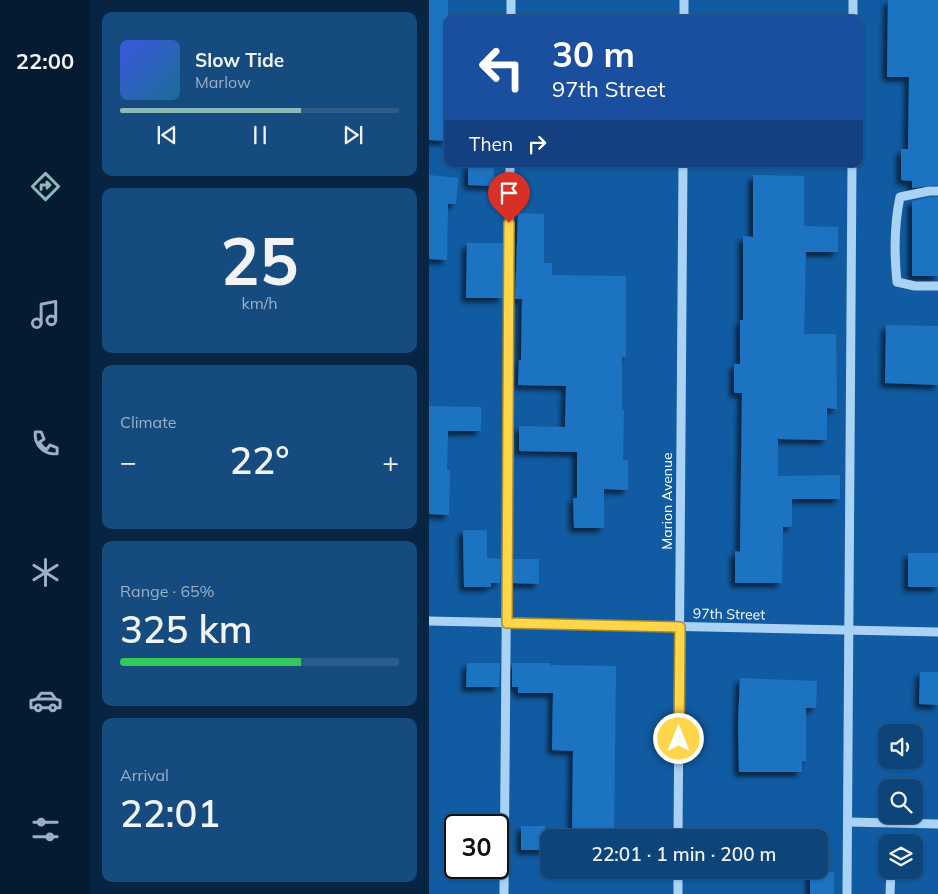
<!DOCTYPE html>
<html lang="en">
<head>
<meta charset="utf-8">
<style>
	body { margin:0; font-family:Mulish,sans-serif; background:#164b7f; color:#f1f3f6; height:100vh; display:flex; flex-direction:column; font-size:19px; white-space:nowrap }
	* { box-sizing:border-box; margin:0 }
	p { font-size:16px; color:#9ab0c7 }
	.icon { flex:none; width:28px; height:28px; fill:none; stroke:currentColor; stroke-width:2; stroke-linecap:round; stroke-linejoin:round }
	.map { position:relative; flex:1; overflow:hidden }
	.drawer { display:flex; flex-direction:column; gap:12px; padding:12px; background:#072543; width:339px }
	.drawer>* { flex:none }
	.banner { position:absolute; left:15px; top:15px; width:419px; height:152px; border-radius:10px; box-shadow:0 1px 4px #0004,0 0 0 1px #2d5c8b; background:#1a4fa0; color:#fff; overflow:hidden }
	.buttons { position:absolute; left:449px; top:724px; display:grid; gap:10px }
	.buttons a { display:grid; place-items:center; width:45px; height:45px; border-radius:10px; background:#0d447a; box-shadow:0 1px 4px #0004,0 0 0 1px #2d5c8b; font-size:25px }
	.speed { position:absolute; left:15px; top:814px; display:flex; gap:10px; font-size:25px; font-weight:700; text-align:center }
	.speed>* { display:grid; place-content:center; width:65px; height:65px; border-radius:50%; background:#0d447a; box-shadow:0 1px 4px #0004,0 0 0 1px #2d5c8b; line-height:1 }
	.speed .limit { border:2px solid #111; border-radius:8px; background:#fff; color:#111 }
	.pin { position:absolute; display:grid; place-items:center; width:42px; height:42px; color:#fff; margin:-51px -21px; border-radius:50% 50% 50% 0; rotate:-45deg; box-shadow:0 0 5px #0007 }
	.pin .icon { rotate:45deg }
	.me { position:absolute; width:55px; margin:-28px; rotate:0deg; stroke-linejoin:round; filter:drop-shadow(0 0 4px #0008) }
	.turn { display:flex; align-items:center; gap:18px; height:105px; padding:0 25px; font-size:22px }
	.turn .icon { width:65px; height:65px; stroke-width:2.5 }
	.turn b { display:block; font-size:35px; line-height:42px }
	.then { display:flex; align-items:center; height:48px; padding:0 25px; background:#0003; gap:10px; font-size:19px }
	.big { font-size:38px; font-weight:600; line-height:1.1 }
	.drawer .tile { flex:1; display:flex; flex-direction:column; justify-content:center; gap:8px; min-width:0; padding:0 18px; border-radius:10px; background:#164b7f }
	.drawer .dial { align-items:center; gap:0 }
	.dial b { font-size:65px; line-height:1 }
	.song { display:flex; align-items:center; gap:15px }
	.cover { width:60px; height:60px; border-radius:8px; background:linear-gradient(135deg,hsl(230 70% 55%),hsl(200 70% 35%)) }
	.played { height:5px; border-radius:2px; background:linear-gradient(90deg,#8bbbb9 65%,#2d5c8b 65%) }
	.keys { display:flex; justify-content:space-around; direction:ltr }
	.heat { display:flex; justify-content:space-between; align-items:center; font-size:28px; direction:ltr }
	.charge { height:8px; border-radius:4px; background:linear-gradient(90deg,#34c759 65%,#2d5c8b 0) }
	.trip { position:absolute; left:111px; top:829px; width:288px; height:50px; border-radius:10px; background:#0d447a; box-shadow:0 1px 4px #0004,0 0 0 1px #2d5c8b; font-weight:600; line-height:50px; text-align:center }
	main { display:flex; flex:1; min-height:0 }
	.tab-bar { display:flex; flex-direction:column; width:90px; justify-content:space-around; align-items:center; background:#051b31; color:#9ab0c7 }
	.tab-bar .icon { width:35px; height:35px }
	.tab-bar .selected { color:#8bbbb9 }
	.tab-bar b { font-size:22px; color:#f1f3f6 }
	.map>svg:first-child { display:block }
</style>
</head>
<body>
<main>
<nav class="tab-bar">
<b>22:00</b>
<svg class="icon selected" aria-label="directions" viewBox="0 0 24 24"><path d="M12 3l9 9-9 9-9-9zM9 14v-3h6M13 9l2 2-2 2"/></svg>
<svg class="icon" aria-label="music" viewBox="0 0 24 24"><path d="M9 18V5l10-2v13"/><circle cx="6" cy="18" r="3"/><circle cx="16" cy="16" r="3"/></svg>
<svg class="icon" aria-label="phone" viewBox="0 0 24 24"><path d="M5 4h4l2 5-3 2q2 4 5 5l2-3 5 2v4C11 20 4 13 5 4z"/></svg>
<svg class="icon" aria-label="climate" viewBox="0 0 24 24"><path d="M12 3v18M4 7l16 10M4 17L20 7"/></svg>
<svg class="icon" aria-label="car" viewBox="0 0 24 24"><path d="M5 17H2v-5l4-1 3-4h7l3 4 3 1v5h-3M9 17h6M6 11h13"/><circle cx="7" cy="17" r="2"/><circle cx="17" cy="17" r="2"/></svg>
<svg class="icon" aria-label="filters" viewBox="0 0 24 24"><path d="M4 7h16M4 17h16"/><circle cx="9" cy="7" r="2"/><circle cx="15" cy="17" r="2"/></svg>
</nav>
<section class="drawer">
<div class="tile">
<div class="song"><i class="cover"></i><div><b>Slow Tide</b><p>Marlow</p></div></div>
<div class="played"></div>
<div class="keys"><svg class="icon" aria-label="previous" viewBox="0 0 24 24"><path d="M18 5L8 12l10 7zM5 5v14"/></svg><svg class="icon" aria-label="pause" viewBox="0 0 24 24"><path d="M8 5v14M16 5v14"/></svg><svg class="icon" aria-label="next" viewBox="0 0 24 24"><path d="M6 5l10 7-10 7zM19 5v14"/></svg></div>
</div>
<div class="tile dial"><b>25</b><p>km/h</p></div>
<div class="tile"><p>Climate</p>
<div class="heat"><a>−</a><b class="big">22°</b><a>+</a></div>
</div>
<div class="tile"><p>Range · 65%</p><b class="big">325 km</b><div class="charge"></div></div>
<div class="tile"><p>Arrival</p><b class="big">22:01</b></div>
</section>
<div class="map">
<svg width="510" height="894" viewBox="0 0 510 894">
	<defs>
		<filter id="shadow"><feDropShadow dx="-4.5" dy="4.5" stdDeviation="2.5" flood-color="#0009"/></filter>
	</defs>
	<rect width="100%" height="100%" fill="#115ba2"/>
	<g fill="#1f73c1" filter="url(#shadow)">
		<polygon points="0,0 19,0 18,141 0,140"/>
		<polygon points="459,0 510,0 510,185 483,188 483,181 472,180 472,149 479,149 480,77 458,77"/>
		<polygon points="39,164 65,164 65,186 39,185"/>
		<polygon points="0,175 29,178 27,204 19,204 18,260 0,259"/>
		<polygon points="324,175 375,176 375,226 409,227 409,252 377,252 375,334 407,334 408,409 398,408 398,440 349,439 349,476 411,475 411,499 363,499 363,527 354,527 353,583 306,583 306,551 311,552 313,393 305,393 305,364 311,364 311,320 314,320 314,236 324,237"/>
		<polygon points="501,197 510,197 510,276 483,276 483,201"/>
		<polygon points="89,213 115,214 115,263 123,263 123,275 197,276 197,357 193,357 193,410 195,410 194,460 199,460 199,490 175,489 175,528 145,528 144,498 148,498 148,452 90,451 90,426 136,427 137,386 89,385 90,360 92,360 93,299 86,299"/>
		<polygon points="38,243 74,243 74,298 37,298"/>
		<polygon points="457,325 510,326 510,385 456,383"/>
		<polygon points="0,406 52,407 52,431 19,431 18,470 21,470 20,515 0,514"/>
		<polygon points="34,530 58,530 58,558 72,559 71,583 62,583 62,587 35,587"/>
		<rect x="479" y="553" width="31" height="34"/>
		<polygon points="84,559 110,559 110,584 84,583"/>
		<polygon points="38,663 71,663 70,687 37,687"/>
		<polygon points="83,663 121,663 121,665 187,666 185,838 143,838 144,751 123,750 124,693 89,693 89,687 83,687"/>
		<polygon points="491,672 510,672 510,705 490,704"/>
		<polygon points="311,678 388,681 387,708 377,708 377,761 373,761 373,772 310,772 309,724"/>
		<rect x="92" y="826" width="24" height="24"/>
		<rect x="381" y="872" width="24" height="22"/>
	</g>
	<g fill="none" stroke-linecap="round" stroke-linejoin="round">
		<g stroke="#aad2f5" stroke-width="9">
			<polyline points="82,19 82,0"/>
			<polyline points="255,19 255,0"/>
			<polyline points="424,19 424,0"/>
			<path d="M510,191H500L471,197C465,225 465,253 468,282L486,286H510"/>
			<polyline points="0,621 510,632"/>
			<polyline points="419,822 510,824"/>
			<polyline points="249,838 254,164"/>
			<polyline points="75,894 81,164"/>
			<polyline points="249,894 249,870"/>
			<polyline points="418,894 423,164"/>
			<polyline points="461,894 462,870"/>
		</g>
	</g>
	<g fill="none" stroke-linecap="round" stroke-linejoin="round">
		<defs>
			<polyline id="route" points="80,223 78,623 251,627 250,739"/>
		</defs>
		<use href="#route" stroke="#a68a30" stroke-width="12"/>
		<use href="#route" stroke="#ffd54a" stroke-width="9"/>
	</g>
	<g text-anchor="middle" stroke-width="5" stroke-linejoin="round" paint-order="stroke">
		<g font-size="14" fill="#fff" stroke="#115ba2">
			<text transform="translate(238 501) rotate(-90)" y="5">Marion Avenue</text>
			<text transform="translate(300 614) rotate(1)" y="5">97th Street</text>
		</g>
	</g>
</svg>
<div class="buttons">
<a><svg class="icon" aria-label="sound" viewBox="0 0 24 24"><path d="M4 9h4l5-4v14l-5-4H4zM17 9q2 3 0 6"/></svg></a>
<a><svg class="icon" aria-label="search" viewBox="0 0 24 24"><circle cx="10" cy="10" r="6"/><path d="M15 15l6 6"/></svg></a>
<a><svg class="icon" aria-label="layers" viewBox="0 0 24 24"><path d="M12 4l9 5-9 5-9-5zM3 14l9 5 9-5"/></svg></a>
</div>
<div class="speed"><div class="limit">30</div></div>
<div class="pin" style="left:80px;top:223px;background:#d93025"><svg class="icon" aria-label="arrive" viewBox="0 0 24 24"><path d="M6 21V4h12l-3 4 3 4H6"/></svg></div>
<svg class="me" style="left:250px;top:739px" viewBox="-20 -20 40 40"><circle r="17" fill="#ffd54a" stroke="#fff" stroke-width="3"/><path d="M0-11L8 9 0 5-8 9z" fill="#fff"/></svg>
<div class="trip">22:01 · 1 min · 200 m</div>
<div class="banner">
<div class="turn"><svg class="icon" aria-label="left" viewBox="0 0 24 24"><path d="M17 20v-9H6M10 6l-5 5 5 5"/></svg><div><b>30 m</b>97th Street</div></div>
<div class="then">Then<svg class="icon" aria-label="right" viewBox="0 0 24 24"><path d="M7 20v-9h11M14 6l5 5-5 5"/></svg></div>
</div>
</div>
</main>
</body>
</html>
